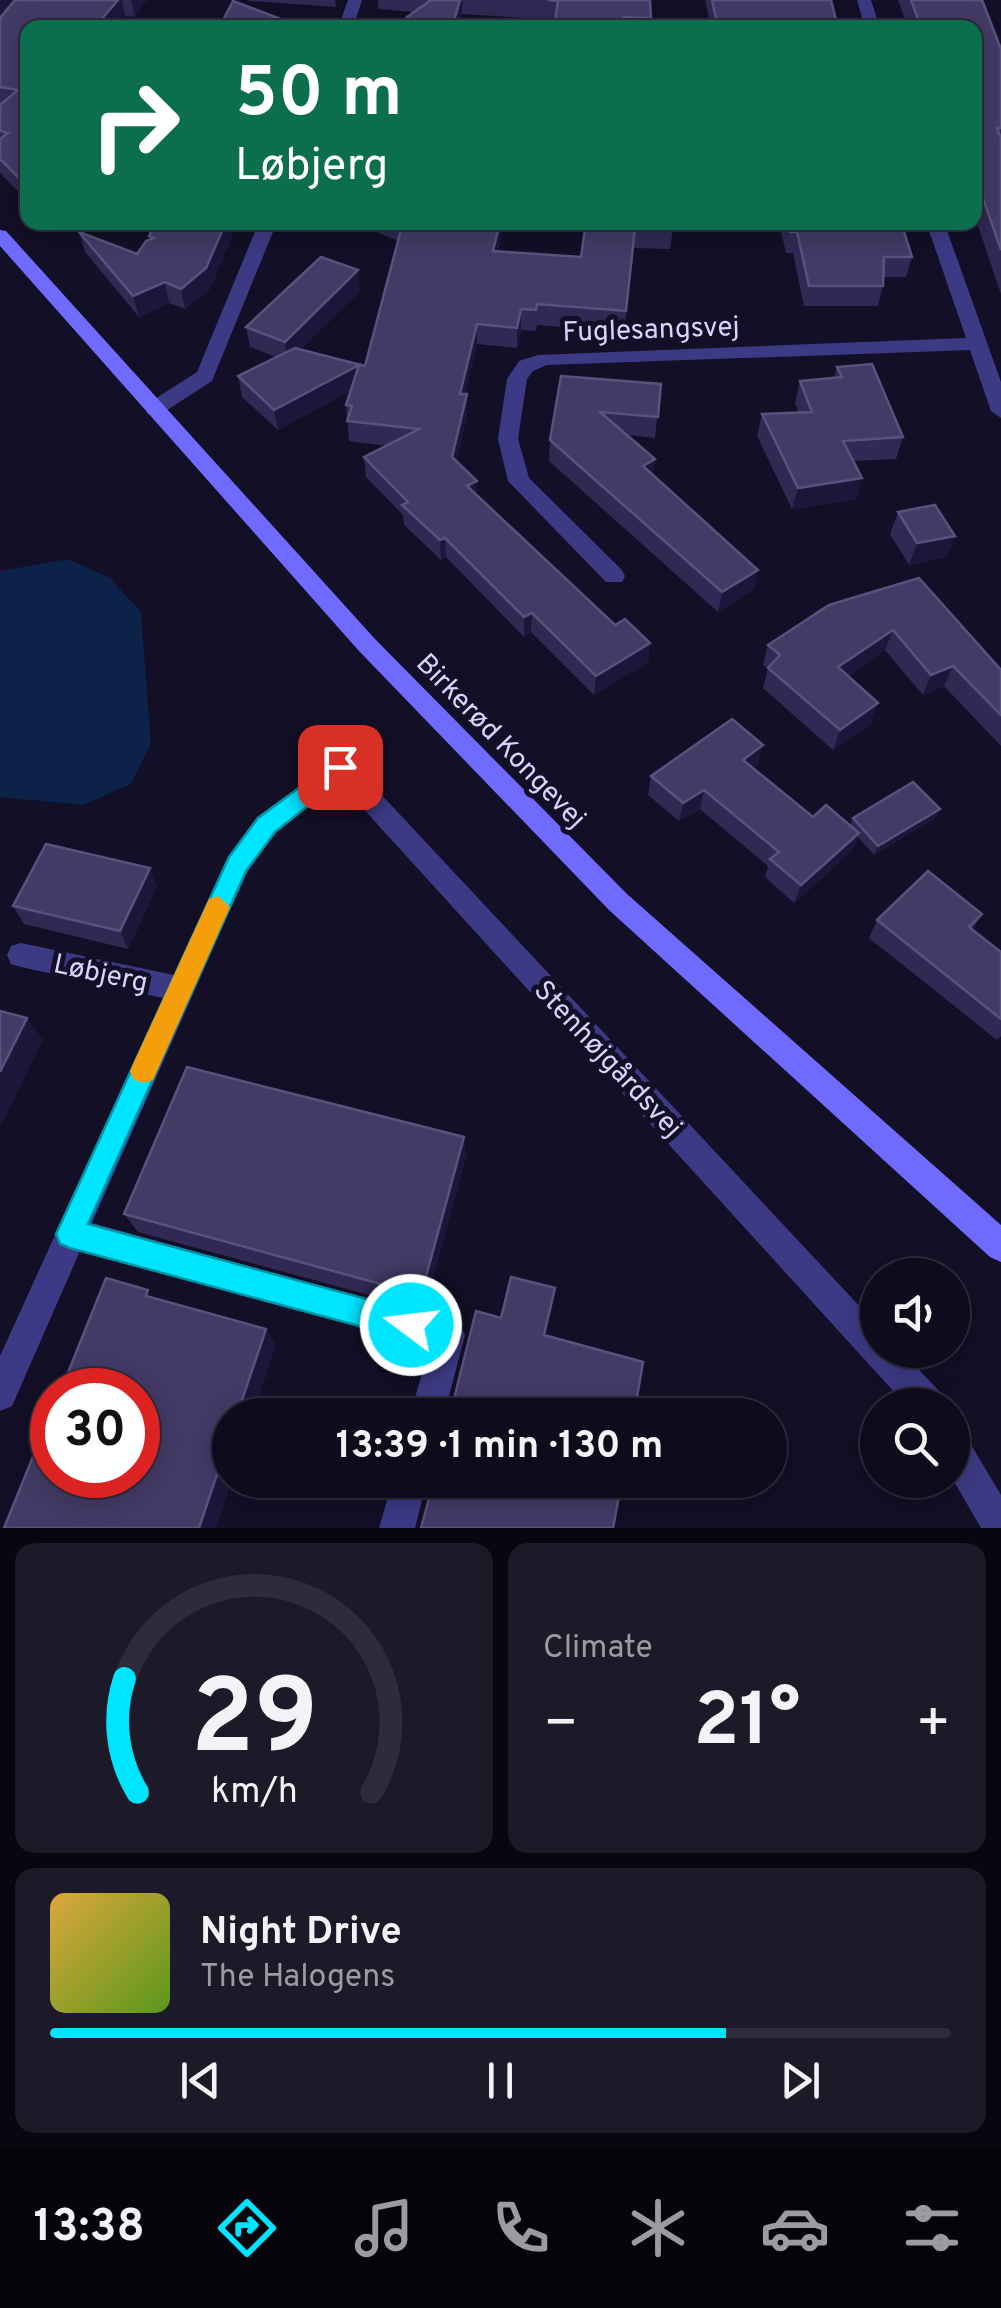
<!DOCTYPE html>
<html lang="en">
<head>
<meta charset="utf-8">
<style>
	body { margin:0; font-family:Overpass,sans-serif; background:#1c1929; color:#f1f3f6; height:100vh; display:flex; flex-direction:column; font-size:38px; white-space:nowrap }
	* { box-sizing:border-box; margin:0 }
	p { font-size:32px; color:#9b9ba3 }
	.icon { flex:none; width:55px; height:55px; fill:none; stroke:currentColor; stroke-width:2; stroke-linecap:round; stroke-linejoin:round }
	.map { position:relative; height:1528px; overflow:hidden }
	.details { display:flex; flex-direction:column; gap:15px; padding:15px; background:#08060f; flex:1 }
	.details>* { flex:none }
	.banner { position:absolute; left:20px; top:20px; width:962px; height:210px; border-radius:20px; box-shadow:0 5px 25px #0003,0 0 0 2px #2e2b3b; background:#0b6e4f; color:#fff; overflow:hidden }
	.buttons { position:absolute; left:860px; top:1258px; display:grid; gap:20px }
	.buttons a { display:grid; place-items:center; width:110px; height:110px; border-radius:50%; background:#0e0b1c; box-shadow:0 5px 25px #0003,0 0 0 2px #2e2b3b; font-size:50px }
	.speed { position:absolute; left:30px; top:1368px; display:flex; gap:20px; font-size:50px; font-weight:700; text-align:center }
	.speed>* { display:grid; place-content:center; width:130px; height:130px; border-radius:50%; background:#0e0b1c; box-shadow:0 5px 25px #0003,0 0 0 2px #2e2b3b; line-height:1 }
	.speed .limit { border:15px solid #d22; background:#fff; color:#111 }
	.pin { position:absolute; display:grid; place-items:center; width:85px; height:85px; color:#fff; margin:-42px; border-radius:20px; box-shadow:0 5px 15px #0006 }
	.me { position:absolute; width:110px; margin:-55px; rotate:285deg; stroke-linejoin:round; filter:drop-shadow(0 0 8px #0008) }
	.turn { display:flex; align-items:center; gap:35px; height:210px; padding:0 50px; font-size:45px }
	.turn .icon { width:130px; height:130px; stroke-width:2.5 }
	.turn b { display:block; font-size:70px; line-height:85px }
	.big { font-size:75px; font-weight:700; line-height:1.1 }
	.details .card { flex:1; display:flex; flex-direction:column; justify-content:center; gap:15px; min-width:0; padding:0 35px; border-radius:20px; background:#1c1929 }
	.details .dial { align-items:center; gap:0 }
	.dial svg { height:260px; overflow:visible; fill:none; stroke:#2e2b3b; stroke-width:7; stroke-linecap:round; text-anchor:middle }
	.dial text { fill:#f1f3f6; stroke:none }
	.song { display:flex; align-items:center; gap:30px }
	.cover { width:120px; height:120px; border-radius:15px; background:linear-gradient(135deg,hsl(40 70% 55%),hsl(90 70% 35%)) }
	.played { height:10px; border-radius:5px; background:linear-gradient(90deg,#00e5ff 75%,#2e2b3b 75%) }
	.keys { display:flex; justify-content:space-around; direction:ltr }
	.heat { display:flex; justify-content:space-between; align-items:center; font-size:55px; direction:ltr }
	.details .tiles { flex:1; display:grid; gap:15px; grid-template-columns:1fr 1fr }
	.card:last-child { grid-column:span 2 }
	.trip { position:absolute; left:212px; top:1398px; width:575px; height:100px; border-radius:50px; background:#0e0b1c; box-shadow:0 5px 25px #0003,0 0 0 2px #2e2b3b; font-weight:700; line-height:100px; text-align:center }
	.menu { display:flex; height:160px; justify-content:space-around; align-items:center; background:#06040b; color:#9b9ba3 }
	.menu .icon { width:70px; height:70px }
	.menu .current { color:#00e5ff }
	.menu b { font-size:45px; color:#f1f3f6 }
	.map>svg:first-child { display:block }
</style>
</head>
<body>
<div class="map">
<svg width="1001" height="1528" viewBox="0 0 1001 1528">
	<rect width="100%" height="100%" fill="#130f26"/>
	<polygon fill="#0c2248" points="68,559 110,578 141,612 151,744 131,784 83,805 0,797 0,571"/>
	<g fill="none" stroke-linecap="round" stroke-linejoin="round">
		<g fill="#3d3a85" fill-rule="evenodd">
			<polygon points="348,0 362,0 353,28 338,28"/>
			<polygon points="857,0 871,0 880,28 865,28"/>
			<polygon points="259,222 277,222 212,381 161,414 147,414 147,404 197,372"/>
			<polygon points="926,222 944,222 1001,382 1001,418 991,411 970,350 547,365 533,371 527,379 518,439 529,478 622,570 625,576 622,582 606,582 508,481 498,439 507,379 519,361 538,355 966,338"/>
			<polygon points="340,757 349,760 878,1326 878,1350 900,1350 941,1393 946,1405 906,1405 339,782 275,833 247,872 92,1223 460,1324 465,1335 444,1415 410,1415 430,1346 80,1251 12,1406 0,1411 0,1356 163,998 21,967 11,964 7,955 11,946 21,943 174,975 228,857 257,817"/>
			<polygon points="952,1428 964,1433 1001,1495 1001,1528 981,1528 952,1478"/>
			<polygon points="393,1480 427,1480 415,1528 379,1528"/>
		</g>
		<polygon fill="#6f6bff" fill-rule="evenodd" points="0,230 6,231 375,639 627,894 1001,1225 1001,1262 990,1257 609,910 359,651 0,246"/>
	</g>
	<g fill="#312854">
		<polygon points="0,0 146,0 135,17 125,16 28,28 28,201 0,173"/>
		<polygon points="248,0 335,0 336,7 249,1"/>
		<polygon points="378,0 650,0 651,18 650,28 554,28 555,20 462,14 458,28 403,28 414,12 378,9"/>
		<polygon points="705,0 831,0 838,28 711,28"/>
		<polygon points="898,0 982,0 1001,49 1001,294 975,217 975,28 908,28"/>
		<polygon points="53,222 88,222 81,232"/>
		<polygon points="156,222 211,288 185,309 169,303 139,317 85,252 79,232 137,254 150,240 149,236"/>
		<polygon points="350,222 504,222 498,251 581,257 586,222 673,229 670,249 634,248 624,332 537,325 536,331 521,330 517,348 477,344 465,394 467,415 456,461 477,481 477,495 615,625 650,643 648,662 594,695 531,632 524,637 446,557 441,560 404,525 403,515 366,477 364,457 387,446 349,441 346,405 350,391 278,430 242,397 238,376 276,357 250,347 246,327 360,291 300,350 365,366 399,241"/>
		<polygon points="779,222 901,222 912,257 906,277 884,277 883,286 878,306 804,306 793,253 786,253"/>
		<polygon points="837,367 903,437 896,459 854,461 862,478 856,499 792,509 757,436 762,414 799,413 795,403 800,381 834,378"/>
		<polygon points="561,376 661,384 655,438 627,435 655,459 653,475 758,570 754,590 718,612 549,461 550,440"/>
		<polygon points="898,512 947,557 909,565 890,534"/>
		<polygon points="829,605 1001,670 1001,746 944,686 923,695 885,650 848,676 871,723 833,750 763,688 768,669 763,665 768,645"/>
		<polygon points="758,764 753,768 813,817 850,825 853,818 940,809 935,818 874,855 858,837 852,851 794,903 765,877 768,866 700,809 679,821 648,795 651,776"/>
		<polygon points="157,886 128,949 24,924 13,906"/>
		<polygon points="982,914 972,930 1001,952 1001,1036 997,1040 869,938 877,920"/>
		<polygon points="464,1137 466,1157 424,1310 138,1232 124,1214"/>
	</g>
	<g fill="#1d163a">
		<polygon points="0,0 17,0 0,20"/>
		<polygon points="118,0 122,0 125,16 115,28 94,28"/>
		<polygon points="131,0 146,0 135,17"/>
		<polygon points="460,0 462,0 462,14 458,28 452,28"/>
		<polygon points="78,222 88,222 81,232"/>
		<polygon points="226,222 238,222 211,288 185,309 181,289"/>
		<polygon points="500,222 504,222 494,271 493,251"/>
		<polygon points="358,270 360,291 288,362 285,342"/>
		<polygon points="165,282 169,303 139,317 133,296"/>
		<polygon points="521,309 521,330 517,348 517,328"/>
		<polygon points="477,324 477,344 460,414 460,394"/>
		<polygon points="359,365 361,386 278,430 274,410"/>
		<polygon points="467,394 467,415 452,477 452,457"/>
		<polygon points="655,459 652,479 643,466"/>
		<polygon points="862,478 856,499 792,509 798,488"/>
		<polygon points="477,481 477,501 467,486"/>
		<polygon points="955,536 947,557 909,565 917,543"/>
		<polygon points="445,538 446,557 441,560 440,540"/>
		<polygon points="758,570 754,590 718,612 722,592"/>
		<polygon points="532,613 531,632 524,637 524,617"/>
		<polygon points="893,630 885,650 831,687 838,667"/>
		<polygon points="650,643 648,662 594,695 596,676"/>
		<polygon points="953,666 944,686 923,695 931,675"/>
		<polygon points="878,703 871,723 833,750 840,730"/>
		<polygon points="763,745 758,764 738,779 743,760"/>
		<polygon points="704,790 700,809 679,821 683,803"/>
		<polygon points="940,809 935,818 874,855 878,846"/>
		<polygon points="859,833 852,851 794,903 801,885"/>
		<polygon points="150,868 157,886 128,949 120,931"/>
		<polygon points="27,1018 43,1040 0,1128 0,1072"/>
		<polygon points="464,1137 466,1157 424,1310 421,1295"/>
		<polygon points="266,1329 276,1345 253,1415 237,1415"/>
		<polygon points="230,1436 230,1480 232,1480 216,1528 199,1528"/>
	</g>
	<g fill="#433a66" stroke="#5a527e" stroke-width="2.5">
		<polygon points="15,0 118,0 94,28 28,28 28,187 0,159 0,139 8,133 0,131 0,105 18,90 0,87 0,18"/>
		<polygon points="431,0 460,0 452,28 403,28 407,17"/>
		<polygon points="548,0 650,0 651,18 624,17 624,28 554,28 558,1"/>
		<polygon points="712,0 831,0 838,28 718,28"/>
		<polygon points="911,0 982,0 1001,49 1001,128 997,128 1001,138 1001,250 975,175 975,28 921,28"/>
		<polygon points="233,1 286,21 283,28 219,28"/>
		<polygon points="156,222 226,222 206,268 181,289 165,282 133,296 79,232 137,254 146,241 154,238 149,236"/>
		<polygon points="403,222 500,222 493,251 581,257 586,222 673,222 673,229 635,227 626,311 537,304 536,310 521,309 517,328 477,324 460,394 467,394 452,457 477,481 467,486 615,625 625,619 650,643 596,676 532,613 524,617 445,538 440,540 402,505 408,502 364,457 419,429 347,421 352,406 346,405 359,365 274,410 238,376 295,348 365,366"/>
		<polygon points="788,222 901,222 912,257 884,257 883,286 809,286 797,232 790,232"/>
		<polygon points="321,257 358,270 285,342 246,327"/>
		<polygon points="872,364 903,437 843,441 862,478 798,488 762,414 812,412 800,381 842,377 837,367"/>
		<polygon points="561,376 661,384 658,417 600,412 655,459 643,466 758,570 722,592 550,440"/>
		<polygon points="935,505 955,536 917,543 898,512"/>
		<polygon points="919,578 1001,670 1001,715 953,666 931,675 893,630 838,667 878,703 840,730 768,668 780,655 768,645 829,605"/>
		<polygon points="732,719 763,745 743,760 813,817 826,805 859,833 801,885 770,859 779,852 704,790 683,803 651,776"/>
		<polygon points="913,782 940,809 878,846 853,818"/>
		<polygon points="46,844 150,868 120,931 13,906"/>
		<polygon points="928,871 982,914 969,927 1001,952 1001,1019 877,920"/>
		<polygon points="0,1011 27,1018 0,1072"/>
		<polygon points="187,1067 464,1137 421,1295 124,1214"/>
		<polygon points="511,1277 555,1288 544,1335 643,1362 634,1415 450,1415 476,1311 501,1318"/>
		<polygon points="106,1278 148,1290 146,1296 266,1329 237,1415 230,1415 230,1436 199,1528 4,1528 52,1410 52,1475 138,1475 138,1390 61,1390"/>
		<polygon points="434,1480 622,1480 613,1528 421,1528"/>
	</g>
	<polygon fill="#00e5ff" stroke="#0095a6" stroke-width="2.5" points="340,758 351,767 348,774 275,832 246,871 88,1224 411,1311 421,1315 425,1325 421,1336 411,1340 70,1248 60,1244 56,1234 229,857 258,818"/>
	<polygon fill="#f59e0b" points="218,896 230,907 153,1080 144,1083 134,1080 130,1071 134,1062 209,899"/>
	<g text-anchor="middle" stroke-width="10" stroke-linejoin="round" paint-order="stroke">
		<g font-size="28" fill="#d9d4ff" stroke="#130f26">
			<text transform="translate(651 328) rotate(-2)" y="10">Fuglesangsvej</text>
			<text transform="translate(502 740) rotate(46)" y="10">Birkerød Kongevej</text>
			<text transform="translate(101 972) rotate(12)" y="10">Løbjerg</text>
			<text transform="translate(609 1058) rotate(47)" y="10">Stenhøjgårdsvej</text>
		</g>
	</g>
</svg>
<div class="buttons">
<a><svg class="icon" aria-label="sound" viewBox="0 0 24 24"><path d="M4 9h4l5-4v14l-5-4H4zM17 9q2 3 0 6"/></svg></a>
<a><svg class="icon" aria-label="search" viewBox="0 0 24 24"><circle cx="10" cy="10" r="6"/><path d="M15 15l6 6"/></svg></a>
</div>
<div class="speed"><div class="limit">30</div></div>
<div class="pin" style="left:340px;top:767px;background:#d93025"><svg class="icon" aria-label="arrive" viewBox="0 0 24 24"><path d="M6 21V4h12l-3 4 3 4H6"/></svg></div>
<svg class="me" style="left:411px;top:1325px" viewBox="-20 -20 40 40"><circle r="17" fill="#00e5ff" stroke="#fff" stroke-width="3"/><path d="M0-11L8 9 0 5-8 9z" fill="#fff"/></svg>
<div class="trip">13:39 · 1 min · 130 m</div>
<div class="banner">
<div class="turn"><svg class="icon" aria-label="right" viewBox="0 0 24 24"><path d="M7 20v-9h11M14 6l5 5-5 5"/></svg><div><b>50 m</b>Løbjerg</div></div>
</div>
</div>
<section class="details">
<div class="tiles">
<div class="card dial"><svg viewBox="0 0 100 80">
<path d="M14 69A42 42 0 1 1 86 69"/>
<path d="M14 69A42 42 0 0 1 10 34" stroke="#00e5ff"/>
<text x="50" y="56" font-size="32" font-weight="700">29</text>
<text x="50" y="72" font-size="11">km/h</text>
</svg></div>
<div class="card"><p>Climate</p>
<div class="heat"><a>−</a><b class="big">21°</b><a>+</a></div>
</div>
<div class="card">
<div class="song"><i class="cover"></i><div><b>Night Drive</b><p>The Halogens</p></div></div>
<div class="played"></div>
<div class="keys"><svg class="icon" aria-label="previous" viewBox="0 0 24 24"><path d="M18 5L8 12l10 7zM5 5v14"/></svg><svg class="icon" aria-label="pause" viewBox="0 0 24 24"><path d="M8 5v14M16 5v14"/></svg><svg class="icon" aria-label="next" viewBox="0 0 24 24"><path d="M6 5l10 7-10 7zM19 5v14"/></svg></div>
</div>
</div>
</section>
<nav class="menu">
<b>13:38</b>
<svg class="icon current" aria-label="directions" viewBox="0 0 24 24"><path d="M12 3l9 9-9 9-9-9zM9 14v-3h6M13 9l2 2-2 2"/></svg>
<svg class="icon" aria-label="music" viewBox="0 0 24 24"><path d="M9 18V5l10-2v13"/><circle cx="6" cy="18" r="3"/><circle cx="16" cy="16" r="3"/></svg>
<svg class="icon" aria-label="phone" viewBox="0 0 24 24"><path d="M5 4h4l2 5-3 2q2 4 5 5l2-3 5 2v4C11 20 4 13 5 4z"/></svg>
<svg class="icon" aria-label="climate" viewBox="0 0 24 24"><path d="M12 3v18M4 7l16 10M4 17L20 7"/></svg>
<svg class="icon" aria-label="car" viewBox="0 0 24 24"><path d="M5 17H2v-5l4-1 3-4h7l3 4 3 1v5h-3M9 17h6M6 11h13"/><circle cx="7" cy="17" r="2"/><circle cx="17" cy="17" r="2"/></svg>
<svg class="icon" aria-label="filters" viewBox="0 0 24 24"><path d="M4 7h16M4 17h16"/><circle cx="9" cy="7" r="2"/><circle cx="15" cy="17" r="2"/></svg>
</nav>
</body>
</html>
